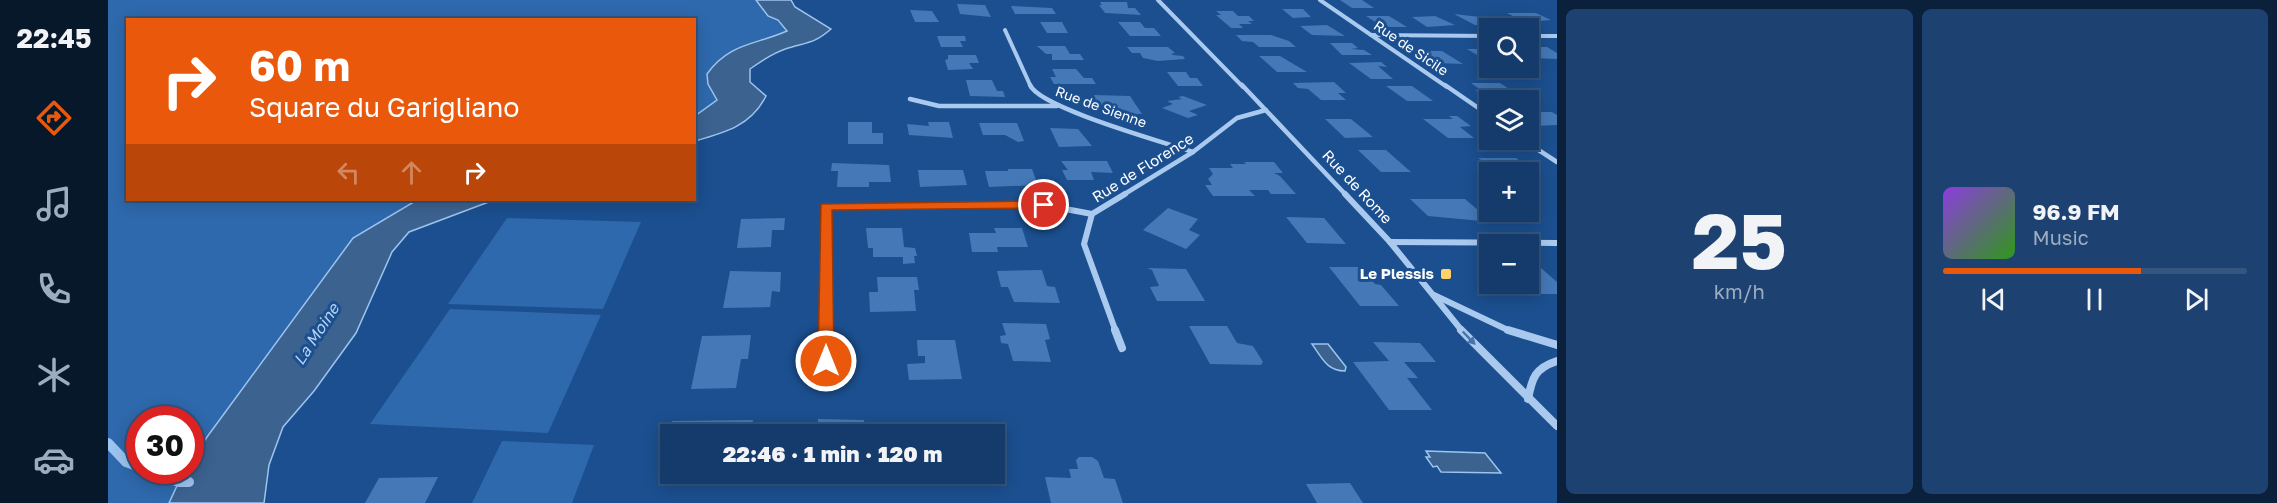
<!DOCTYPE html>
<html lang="en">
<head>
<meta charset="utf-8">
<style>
	body { margin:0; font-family:"Golos Text",sans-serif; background:#1d4271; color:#f1f3f6; height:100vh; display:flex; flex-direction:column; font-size:22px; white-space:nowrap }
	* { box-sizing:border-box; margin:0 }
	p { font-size:20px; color:#9dadc1 }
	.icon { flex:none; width:33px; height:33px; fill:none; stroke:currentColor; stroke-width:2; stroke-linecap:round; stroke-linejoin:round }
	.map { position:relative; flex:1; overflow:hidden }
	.panel { display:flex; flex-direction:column; gap:9px; padding:9px; background:#0b203b; width:720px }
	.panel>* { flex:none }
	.top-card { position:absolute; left:18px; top:18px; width:570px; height:183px; border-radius:0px; box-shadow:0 3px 15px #0003,0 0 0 2px #33557e; background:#ea580c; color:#fff; overflow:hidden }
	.fabs { position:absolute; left:1371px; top:18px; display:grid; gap:12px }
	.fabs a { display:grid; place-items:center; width:60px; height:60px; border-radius:0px; background:#143b6b; box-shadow:0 3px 15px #0003,0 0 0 2px #33557e; font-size:30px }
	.speed { position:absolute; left:18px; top:406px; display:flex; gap:12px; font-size:30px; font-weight:700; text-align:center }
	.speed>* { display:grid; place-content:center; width:78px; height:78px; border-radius:50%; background:#143b6b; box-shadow:0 3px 15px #0003,0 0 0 2px #33557e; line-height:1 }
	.speed .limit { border:9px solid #d22; background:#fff; color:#111 }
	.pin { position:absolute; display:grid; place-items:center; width:51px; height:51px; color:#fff; margin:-26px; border:3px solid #fff; border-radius:50%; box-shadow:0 2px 6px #0007 }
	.me { position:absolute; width:66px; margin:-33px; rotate:0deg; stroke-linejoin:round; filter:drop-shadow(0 0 4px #0008) }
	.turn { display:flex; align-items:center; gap:21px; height:126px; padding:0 24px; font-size:27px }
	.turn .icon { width:78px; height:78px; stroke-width:2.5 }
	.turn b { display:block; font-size:42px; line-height:51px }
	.lanes { display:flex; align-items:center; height:57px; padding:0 24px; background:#0003; justify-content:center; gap:30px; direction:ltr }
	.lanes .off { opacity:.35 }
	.panel .tile { flex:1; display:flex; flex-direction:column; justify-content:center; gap:9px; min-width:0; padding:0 21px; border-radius:9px; background:#1d4271 }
	.panel .dial { align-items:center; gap:0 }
	.dial b { font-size:78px; line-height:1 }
	.song { display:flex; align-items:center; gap:18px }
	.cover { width:72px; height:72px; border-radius:9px; background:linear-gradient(135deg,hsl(270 70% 55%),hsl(110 70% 35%)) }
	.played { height:6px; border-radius:3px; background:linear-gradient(90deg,#ea580c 65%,#33557e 65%) }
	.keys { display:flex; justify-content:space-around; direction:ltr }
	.panel .tiles { flex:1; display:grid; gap:9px; grid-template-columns:repeat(2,1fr) }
	.trip { position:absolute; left:552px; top:424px; width:345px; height:60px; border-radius:0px; background:#143b6b; box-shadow:0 3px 15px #0003,0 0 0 2px #33557e; font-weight:800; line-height:60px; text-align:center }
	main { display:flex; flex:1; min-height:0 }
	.tab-bar { display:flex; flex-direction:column; width:108px; justify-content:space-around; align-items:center; background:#08182b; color:#9dadc1 }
	.tab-bar .icon { width:42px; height:42px }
	.tab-bar .on { color:#ea580c }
	.tab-bar b { font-size:27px; color:#f1f3f6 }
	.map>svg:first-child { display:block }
</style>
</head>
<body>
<main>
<nav class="tab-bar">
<b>22:45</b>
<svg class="icon on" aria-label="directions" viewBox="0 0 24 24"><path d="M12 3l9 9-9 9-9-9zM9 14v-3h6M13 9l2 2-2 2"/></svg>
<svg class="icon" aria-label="music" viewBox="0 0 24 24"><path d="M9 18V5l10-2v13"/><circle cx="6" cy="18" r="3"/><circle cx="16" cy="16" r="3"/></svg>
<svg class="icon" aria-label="phone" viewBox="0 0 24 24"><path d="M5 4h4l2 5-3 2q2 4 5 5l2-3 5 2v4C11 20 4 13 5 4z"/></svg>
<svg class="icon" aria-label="climate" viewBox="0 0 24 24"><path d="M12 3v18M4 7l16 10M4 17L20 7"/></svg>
<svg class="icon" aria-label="car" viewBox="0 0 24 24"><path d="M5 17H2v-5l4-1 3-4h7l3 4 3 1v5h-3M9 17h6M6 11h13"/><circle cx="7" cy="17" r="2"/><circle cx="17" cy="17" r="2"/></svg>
</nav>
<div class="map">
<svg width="1449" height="503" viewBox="0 0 1449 503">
	<rect width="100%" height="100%" fill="#1b4f8f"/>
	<g fill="#2e69ad">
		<polygon points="0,0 648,0 660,16 670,20 679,31 667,36 600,84 609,100 587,116 586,20 20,20 20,200 309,200 245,238 83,463 82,420 32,420 32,471 77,471 61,503 0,503"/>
		<polygon points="399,218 533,222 495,309 340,304"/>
		<polygon points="342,309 493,315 440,433 262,424"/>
		<polygon points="394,441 486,445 464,503 364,503"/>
	</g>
	<g fill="#3c6290" stroke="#9cc4f0" stroke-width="1.5">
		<path d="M648,0H683L687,7L723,29C708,42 702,42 684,47C668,51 655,60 642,69V82L658,96C643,126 616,133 587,141V116L609,100L600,84L599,74C621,43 647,45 679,31L670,20L660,16Z"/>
		<polygon points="309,200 386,200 301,232 284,252 248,333 206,391 175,427 161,465 156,503 61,503 75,473 82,471 83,463 99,437 245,238"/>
		<path d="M1204,344H1220L1238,367L1237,371C1219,371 1214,358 1204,344Z"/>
		<polygon points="1318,451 1377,453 1393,473 1333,472 1329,466 1325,467 1318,457 1322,457"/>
	</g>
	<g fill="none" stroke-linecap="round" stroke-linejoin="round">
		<g stroke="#9cc4f0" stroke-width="10">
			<polyline points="0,443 18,462 32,467"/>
			<polyline points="41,471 71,482 81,482"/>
		</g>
	</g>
	<g fill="#4478b7">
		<polygon points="1232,0 1254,0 1266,8 1244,8"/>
		<polygon points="992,2 1019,2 1020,8 1027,8 1033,15 997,13 991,5 994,5"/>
		<polygon points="849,4 877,5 883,17 852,14"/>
		<polygon points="903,6 944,8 948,14 907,14"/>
		<polygon points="1174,9 1195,9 1203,17 1185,18"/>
		<polygon points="802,10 824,11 831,22 807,22"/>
		<polygon points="1108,11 1125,11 1130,16 1141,16 1146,21 1140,21 1144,24 1131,24 1135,28 1123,28 1108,15 1113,15"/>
		<polygon points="1399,13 1428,13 1443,20 1417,22"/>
		<polygon points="1346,14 1381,18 1394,25 1367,25"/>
		<polygon points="1258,16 1281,16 1299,27 1275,27"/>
		<polygon points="1327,16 1347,25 1319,27 1304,17"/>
		<polygon points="932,22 954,22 960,33 939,33"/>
		<polygon points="1010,22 1032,22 1037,28 1046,28 1053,36 1022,36"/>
		<polygon points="1219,25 1237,36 1204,35 1192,26"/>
		<polygon points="1128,35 1163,35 1181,41 1188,47 1151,47 1145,42 1134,41"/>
		<polygon points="829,36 857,36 858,41 852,41 855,47 833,47"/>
		<polygon points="1222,43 1244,43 1250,48 1243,49 1256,50 1264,55 1234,55"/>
		<polygon points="929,46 957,46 962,54 972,54 976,60 944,60 944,54 938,54"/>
		<polygon points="1019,47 1060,47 1067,53 1063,54 1065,55 1075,56 1077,59 1050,61 1035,58 1032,53 1024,53"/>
		<polygon points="1420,47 1439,47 1449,53 1449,59 1423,58 1420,57 1420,49 1423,49"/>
		<polygon points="1359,49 1382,49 1382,58 1374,58"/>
		<polygon points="1310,51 1334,51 1355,64 1329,63"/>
		<polygon points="840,55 868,55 871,63 861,63 865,69 840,70 837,60 840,59"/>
		<polygon points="1151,56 1172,56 1199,72 1169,72"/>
		<polygon points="1273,62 1279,67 1270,66 1285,79 1263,79 1241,63"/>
		<polygon points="944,69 968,69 976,78 984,78 988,84 946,84 942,77 948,77"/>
		<polygon points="1059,72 1078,72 1082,78 1089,78 1095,86 1070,86"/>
		<polygon points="858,80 884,80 889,91 895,91 897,97 862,96"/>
		<polygon points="1226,82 1238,93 1230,93 1238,100 1213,100 1200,89 1190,88 1185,83"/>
		<polygon points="1363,83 1392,83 1409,94 1403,94 1412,99 1381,99 1367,90 1373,90"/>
		<polygon points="1278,86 1304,86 1325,101 1299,101"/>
		<polygon points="986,95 1022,96 1034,114 1012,114 1004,106 989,105"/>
		<polygon points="1075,96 1099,105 1081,111 1090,115 1080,118 1054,108 1065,104 1059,101 1074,99 1070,97"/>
		<polygon points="1429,112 1444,112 1449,115 1449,125 1425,126 1420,123 1420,114 1432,114"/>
		<polygon points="1341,116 1349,116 1363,126 1352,127 1366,138 1340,138 1315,119 1345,119"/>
		<polygon points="1217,119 1243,119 1265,137 1237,138"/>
		<polygon points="740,122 764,122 764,133 775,133 775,144 740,144"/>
		<polygon points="820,122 841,122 845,138 801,135 799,124 821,126"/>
		<polygon points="871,123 909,123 916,141 910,142 897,135 875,135"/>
		<polygon points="942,128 970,129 984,146 951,147"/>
		<polygon points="1250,150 1278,150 1303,172 1273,172"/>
		<polygon points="1370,158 1408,158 1424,169 1419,169 1430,178 1420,178 1420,172 1393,172"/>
		<polygon points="953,161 999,161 1005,173 983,172 986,180 959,180 954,170 960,170"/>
		<polygon points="1136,162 1166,162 1175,173 1166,173 1172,176 1188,194 1163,194 1160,190 1141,190 1147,196 1105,196 1097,185 1104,185 1100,179 1105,174 1101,168 1125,168 1122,164 1138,164"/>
		<polygon points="724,163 781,165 783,182 761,182 761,187 729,187 730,171 723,171"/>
		<polygon points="900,169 924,169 930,185 881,187 877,171 900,171"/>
		<polygon points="810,170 855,170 859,185 812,187"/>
		<polygon points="1302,199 1357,199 1384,222 1320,216"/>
		<polygon points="1060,208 1090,219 1081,230 1092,235 1078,249 1035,230"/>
		<polygon points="1178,217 1216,218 1238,244 1199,243"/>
		<polygon points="677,218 676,230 664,230 663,247 629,248 633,219"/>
		<polygon points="758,228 794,228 796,247 807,248 809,256 806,256 807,263 795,264 795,257 765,257 765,248 760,248"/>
		<polygon points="886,228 914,228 920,247 889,247 890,252 864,252 861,233 888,233"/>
		<polygon points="1221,267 1251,267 1267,284 1273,285 1291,306 1252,306"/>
		<polygon points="1039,268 1078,269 1097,301 1049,301 1042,287 1051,286 1044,270"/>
		<polygon points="1420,268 1433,268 1449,282 1449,294 1414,294 1402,284 1420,284"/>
		<polygon points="934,270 939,286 947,287 952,303 906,302 900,287 893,287 889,271"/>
		<polygon points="622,271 673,272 672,292 664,291 662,307 615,308"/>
		<polygon points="769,277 809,277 811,290 806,290 808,311 762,312 761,292 770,292"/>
		<polygon points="894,323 938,324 942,339 937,340 943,362 905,361 900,344 893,343 892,336 898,335"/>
		<polygon points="1081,326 1119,326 1129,343 1145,346 1155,362 1153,365 1102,364"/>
		<polygon points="643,335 640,359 633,359 628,388 583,389 594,336"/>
		<polygon points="809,340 847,340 854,379 801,380 799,364 817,363 817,356 810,356"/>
		<polygon points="1265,342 1312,343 1328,362 1296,362 1310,378 1299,378 1324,410 1281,410 1245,362 1281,361"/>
		<polygon points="710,419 756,420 757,435 692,435 692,433 710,432"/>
		<polygon points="645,420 643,435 562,435 562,468 554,468 564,421"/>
		<polygon points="971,457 984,457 990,461 996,478 1007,479 1015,503 943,503 937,477 963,478 961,469 970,469 968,460"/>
		<polygon points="689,474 730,474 729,482 689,483"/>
		<polygon points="330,477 317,503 257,503 271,478"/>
		<polygon points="1242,483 1255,503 1209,503 1198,484"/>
	</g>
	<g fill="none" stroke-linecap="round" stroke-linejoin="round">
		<g stroke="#a9c9ee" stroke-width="4">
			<polyline points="1050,0 1135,87"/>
			<polyline points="1212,0 1339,87"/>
			<polyline points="897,30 923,87"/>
			<polyline points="1263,35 1382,36"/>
			<polyline points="1420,36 1449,36"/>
		</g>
		<g stroke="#a9c9ee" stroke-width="4.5">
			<path d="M922,85C932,108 1056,142 1085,152"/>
			<polyline points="1134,85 1238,195"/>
			<polyline points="1337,85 1382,116"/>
			<polyline points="802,99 831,106 949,106"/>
			<polyline points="1415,140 1449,162"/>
			<polyline points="1015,195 1085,152 1129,118 1158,110"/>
		</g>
		<g stroke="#a9c9ee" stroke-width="6">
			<polyline points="1237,194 1282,242 1355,332"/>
			<polyline points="1282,242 1449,243"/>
			<polyline points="1326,295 1404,332"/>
			<polyline points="718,332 718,207 936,205 984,214"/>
			<polyline points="1008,332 976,244 984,214 1017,194"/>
		</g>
		<g stroke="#a9c9ee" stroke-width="8">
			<polyline points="718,330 718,361"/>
			<polyline points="1007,330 1014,348"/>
			<polyline points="1353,330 1449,426"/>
			<polyline points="1400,330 1449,345"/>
			<path d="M1420,399C1424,378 1427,368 1449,361"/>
		</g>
	</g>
	<defs><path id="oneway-solid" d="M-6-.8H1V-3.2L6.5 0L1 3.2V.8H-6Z" transform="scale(1.5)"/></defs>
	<use fill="#4674ac" href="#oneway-solid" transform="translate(1361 338) rotate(46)"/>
	<polygon fill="#ea580c" stroke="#983908" stroke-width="1.5" points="936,201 940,203 940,208 724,210 726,361 724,365 712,365 710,361 713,204"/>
	<rect fill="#ffd166" stroke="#1b4f8f" stroke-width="2" x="1332" y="268" width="12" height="12" rx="3"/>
	<g text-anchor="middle" stroke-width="6" stroke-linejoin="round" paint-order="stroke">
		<g font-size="14" fill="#fff" stroke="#1b4f8f">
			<text transform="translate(1303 48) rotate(34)" y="5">Rue de Sicile</text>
			<text transform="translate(993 107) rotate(20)" y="5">Rue de Sienne</text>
		</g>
		<g font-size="15" fill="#fff" stroke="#1b4f8f">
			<text transform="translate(1035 168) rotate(-32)" y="5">Rue de Florence</text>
			<text transform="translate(1249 187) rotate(47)" y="5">Rue de Rome</text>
		</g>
		<g font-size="15" font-weight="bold" fill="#fff" stroke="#1b4f8f" text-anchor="end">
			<text x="1326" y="279">Le Plessis</text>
		</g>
		<g font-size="16" font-style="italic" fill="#b5d3f5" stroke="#1b4f8f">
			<text transform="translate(208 334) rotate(-57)" y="6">La Moine</text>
		</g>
	</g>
</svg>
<div class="fabs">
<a><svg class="icon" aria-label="search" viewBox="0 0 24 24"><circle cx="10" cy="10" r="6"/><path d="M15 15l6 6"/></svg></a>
<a><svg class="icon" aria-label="layers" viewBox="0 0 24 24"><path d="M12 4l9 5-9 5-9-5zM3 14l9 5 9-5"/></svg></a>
<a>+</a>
<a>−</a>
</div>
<div class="speed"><div class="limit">30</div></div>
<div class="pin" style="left:936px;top:205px;background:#d93025"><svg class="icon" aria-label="arrive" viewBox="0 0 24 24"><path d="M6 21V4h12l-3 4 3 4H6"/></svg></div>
<svg class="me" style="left:718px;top:361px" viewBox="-20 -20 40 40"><circle r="17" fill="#ea580c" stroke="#fff" stroke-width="3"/><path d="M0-11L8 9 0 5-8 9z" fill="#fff"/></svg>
<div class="trip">22:46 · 1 min · 120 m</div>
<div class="top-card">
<div class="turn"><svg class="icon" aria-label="right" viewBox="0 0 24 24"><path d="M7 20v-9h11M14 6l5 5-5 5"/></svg><div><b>60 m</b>Square du Garigliano</div></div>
<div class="lanes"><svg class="icon off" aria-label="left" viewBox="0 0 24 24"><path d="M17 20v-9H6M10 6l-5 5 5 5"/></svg><svg class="icon off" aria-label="ahead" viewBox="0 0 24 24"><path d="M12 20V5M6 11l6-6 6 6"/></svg><svg class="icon" aria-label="right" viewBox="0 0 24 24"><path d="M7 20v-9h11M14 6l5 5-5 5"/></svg></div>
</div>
</div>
<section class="panel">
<div class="tiles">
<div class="tile dial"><b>25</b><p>km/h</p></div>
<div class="tile">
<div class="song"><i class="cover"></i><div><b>96.9 FM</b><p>Music</p></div></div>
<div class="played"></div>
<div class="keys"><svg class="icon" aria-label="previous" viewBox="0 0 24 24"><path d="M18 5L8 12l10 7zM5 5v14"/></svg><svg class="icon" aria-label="pause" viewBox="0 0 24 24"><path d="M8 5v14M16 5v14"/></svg><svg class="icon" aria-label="next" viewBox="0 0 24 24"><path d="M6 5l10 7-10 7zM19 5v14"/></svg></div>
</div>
</div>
</section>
</main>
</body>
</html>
